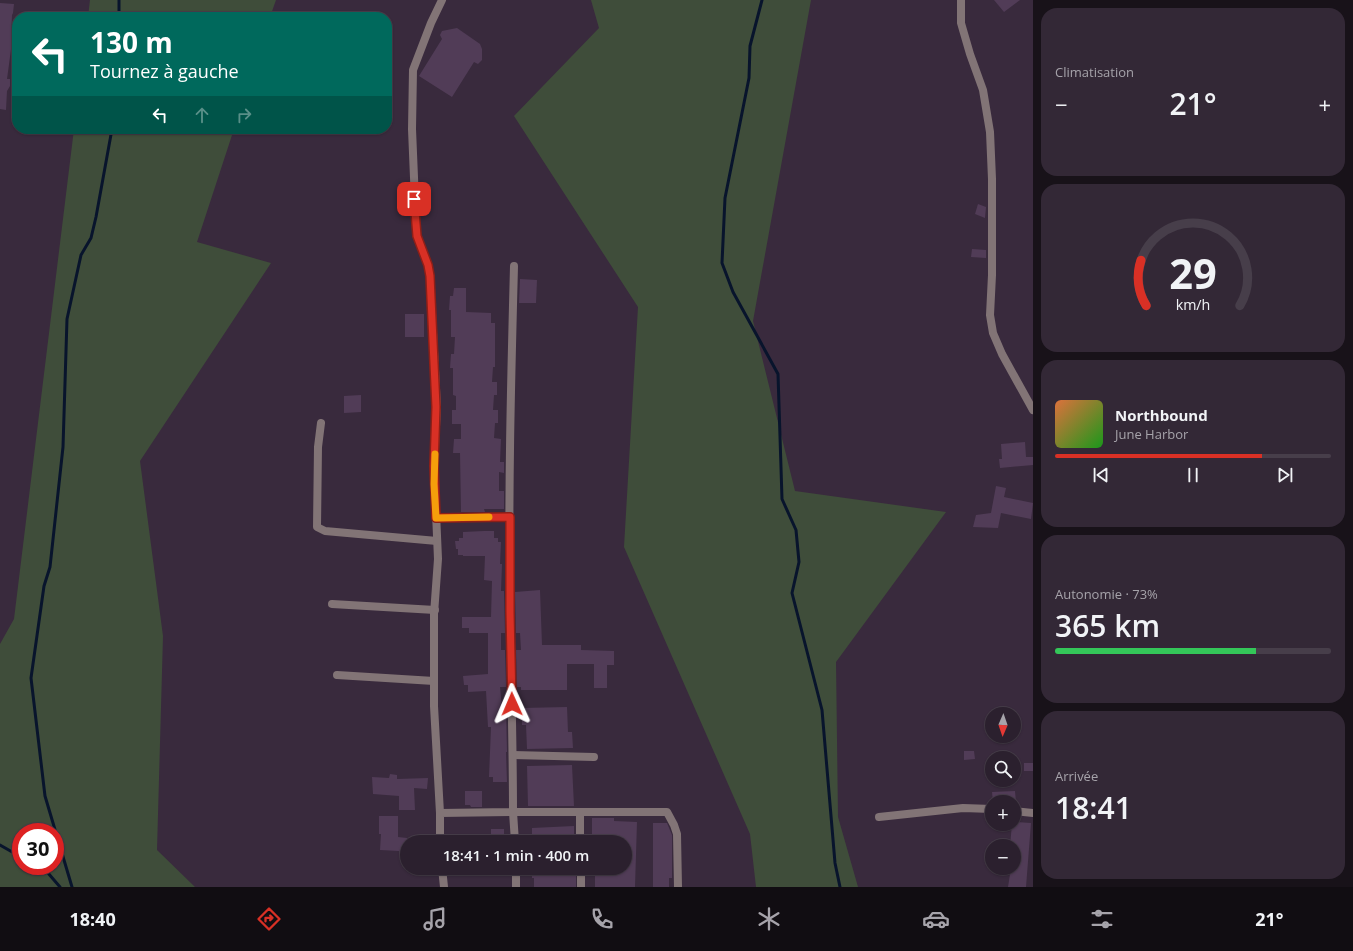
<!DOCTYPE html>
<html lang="fr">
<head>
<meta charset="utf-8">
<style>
	body { margin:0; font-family:"Open Sans",sans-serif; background:#332836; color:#f1f3f6; height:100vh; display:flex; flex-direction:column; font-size:15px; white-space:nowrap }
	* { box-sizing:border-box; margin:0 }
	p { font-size:13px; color:#a6a3aa }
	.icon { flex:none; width:22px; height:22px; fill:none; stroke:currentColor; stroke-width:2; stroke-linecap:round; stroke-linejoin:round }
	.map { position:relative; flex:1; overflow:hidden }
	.panel { display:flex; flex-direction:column; gap:8px; padding:8px; background:#181219; width:320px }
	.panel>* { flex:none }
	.hud { position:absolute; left:12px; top:12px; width:380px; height:122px; border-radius:16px; box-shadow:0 1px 3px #0004,0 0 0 1px #473e4a; background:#00695c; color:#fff; overflow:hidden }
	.needle { width:26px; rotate:182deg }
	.tools { position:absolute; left:985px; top:707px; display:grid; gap:8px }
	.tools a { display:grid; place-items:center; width:36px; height:36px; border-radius:50%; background:#2b202e; box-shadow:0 1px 3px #0004,0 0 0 1px #473e4a; font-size:20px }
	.speed { position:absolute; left:12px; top:823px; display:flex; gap:8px; font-size:20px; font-weight:700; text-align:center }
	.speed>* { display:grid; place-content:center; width:52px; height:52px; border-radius:50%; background:#2b202e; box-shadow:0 1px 3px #0004,0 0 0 1px #473e4a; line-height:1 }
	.speed .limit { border:6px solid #d22; background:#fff; color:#111 }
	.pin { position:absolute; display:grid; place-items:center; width:34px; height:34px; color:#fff; margin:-17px; border-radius:8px; box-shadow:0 2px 6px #0006 }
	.me { position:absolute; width:44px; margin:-22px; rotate:359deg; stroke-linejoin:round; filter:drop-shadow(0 0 3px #0008) }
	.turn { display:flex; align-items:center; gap:14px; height:84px; padding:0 12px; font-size:18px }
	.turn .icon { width:52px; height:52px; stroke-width:2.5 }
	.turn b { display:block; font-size:28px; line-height:34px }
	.lanes { display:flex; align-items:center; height:38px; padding:0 12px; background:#0003; justify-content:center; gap:20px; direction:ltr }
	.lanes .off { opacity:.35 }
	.big { font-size:30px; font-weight:600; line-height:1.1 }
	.panel .widget { flex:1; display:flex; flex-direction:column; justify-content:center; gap:6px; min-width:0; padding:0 14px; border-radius:16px; background:#332836 }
	.panel .dial { align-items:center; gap:0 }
	.dial svg { height:104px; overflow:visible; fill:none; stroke:#473e4a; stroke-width:7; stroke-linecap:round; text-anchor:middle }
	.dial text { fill:#f1f3f6; stroke:none }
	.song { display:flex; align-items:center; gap:12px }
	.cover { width:48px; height:48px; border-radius:6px; background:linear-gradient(135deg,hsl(20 70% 55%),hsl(120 70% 35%)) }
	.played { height:4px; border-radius:2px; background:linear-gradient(90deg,#d93025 75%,#473e4a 75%) }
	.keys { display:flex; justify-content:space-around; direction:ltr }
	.heat { display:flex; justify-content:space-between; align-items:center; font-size:22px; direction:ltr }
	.charge { height:6px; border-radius:3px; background:linear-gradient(90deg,#34c759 73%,#473e4a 0) }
	.trip { position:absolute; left:400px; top:835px; width:232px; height:40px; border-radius:20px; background:#2b202e; box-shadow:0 1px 3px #0004,0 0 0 1px #473e4a; font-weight:600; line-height:40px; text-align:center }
	.tabs { display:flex; height:64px; justify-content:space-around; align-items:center; background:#110d12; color:#a6a3aa }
	.tabs .icon { width:28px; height:28px }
	.tabs .on { color:#d93025 }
	.tabs b { font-size:18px; color:#f1f3f6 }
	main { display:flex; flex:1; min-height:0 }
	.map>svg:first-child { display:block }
</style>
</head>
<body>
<main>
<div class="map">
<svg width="1033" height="887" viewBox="0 0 1033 887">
	<rect width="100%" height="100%" fill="#392a3d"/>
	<g fill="#3f4d3a" fill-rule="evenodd">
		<polygon points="90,0 276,0 270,17 88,17"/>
		<polygon points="591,0 811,0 753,321 795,491 946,512 836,662 838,817 858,887 756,887 750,834 624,547 638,307 514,116 599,28"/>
		<path d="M74,129H234L197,242L271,263L140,461L163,636L157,850L195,887H0V644L14,619ZM21,832H55V866H21Z"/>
	</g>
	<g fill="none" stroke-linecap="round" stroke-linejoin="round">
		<g stroke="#08142c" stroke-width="3">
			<polyline points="762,0 750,46 749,78 725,198 722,263 733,292 778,374 782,499 796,530 799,562 792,593 822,710 835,863 840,887"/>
			<polyline points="119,17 119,0"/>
			<polyline points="0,845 21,857"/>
			<polyline points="36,866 48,873 60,887"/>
			<polyline points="72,887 45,796 31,678 44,586 50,567 63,447 67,319 81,255 91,238 96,217 112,129"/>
		</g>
	</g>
	<g fill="#513c57">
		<polygon points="994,0 1020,0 1004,12"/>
		<polygon points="0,3 14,4 13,13 12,15 11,42 12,42 7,79 10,79 10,86 7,91 6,110 0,109"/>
		<polygon points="457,28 480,44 482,49 482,60 478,64 474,62 452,97 419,76 442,39 440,35 442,31"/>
		<polygon points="978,204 986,207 985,218 975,214"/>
		<polygon points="972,249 986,250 986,258 971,257"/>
		<polygon points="520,279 537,280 536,303 519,303"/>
		<polygon points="454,288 466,288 466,312 491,313 491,323 495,323 495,367 493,367 492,382 497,382 497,395 494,395 493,410 498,410 498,423 495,423 494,438 501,439 500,462 504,462 504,473 499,472 499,491 504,491 504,509 484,509 485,512 461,512 460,453 453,453 454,439 461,439 461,424 452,424 452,410 456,410 456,396 453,395 453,368 450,368 451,354 454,354 455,337 451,337 451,310 449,310 450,296 453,296"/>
		<rect x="405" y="314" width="19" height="23"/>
		<polygon points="361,395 361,412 344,413 344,396"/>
		<polygon points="1025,442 1026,457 1033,457 1033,465 1000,468 999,459 1002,459 1001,444"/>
		<polygon points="996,486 1006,488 1004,497 1033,503 1031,519 1001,513 998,528 973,527 976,515 991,513"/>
		<polygon points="484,531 494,531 494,538 498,538 498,542 501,542 500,564 502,564 501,591 504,591 505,633 501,633 501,650 505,650 506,687 500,687 502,708 506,708 507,752 506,752 507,782 493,782 493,777 489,777 491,727 488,727 486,691 468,692 468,685 464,685 463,676 488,674 488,633 469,633 469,628 462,628 462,617 491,617 492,581 484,580 485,556 463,556 463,555 458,555 458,549 456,549 455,541 459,541 459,538 463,538 463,532"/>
		<polygon points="540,590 542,645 581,645 581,650 614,651 614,665 607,665 607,688 594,688 594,664 567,664 567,690 521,690 521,687 517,687 516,650 521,650 520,633 516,633 515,592"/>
		<polygon points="567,707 568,732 572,732 573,748 527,749 526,725 522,725 522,708"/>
		<polygon points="964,751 974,751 975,759 964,760"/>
		<rect x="1024" y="763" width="9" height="8"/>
		<polygon points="572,765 574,806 528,806 527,766"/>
		<polygon points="390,774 397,775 397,779 428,778 427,789 414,788 415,810 399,810 399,796 373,794 372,777 389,778"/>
		<polygon points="465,791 482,791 482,807 471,807 470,805 465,805"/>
		<polygon points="1015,791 1016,802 993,802 992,792"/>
		<polygon points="379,816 398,816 398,837 407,838 407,855 399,855 399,851 380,850 381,834 379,834"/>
		<polygon points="592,818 614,818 614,821 637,822 635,887 595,887 595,868 625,868 625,842 592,842"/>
		<polygon points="1014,822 1031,823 1026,887 1008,887 1011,868 1014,868 1014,846 1010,846 1012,824 1014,824"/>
		<polygon points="653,823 667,823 672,835 672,878 669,878 669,887 653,887"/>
		<polygon points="574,826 574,842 532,842 532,828"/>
		<rect x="491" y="829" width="13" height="13"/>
		<rect x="492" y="868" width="13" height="8"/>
		<polygon points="532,868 576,868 576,887 534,887 534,878 532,878"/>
	</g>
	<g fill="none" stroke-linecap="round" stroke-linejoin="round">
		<g stroke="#827476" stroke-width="8">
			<polyline points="961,0 961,23 970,54 983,90 990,132 992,179 992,275 990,315 993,333 1002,354 1033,410"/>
			<polyline points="321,423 318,447 317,527 325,531 437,541"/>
			<polyline points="436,518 510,517"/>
			<polyline points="332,604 435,610"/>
			<polyline points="337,675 434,681"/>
			<polyline points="513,755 594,757"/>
			<polyline points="1014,811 1033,813"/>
			<polyline points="440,813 434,706 434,614 438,559 434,466 437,407 430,276 428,265 417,236 416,226 412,129 413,70 431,23 442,0"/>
			<polyline points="580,813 580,842"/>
			<polyline points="879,817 963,808 992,809"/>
			<path d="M440,842V813L513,812C513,746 511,679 510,613C508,497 511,381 514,266"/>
			<polyline points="515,842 513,812 667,812 674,825 677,834 678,887"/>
			<polyline points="442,868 444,887"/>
			<polyline points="516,868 516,887"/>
			<polyline points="581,868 581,887"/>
		</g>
	</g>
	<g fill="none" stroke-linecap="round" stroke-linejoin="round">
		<defs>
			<polyline id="route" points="414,199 417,236 428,265 430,276 436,407 434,466 436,518 510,517 510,612 512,704"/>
		</defs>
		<use href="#route" stroke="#8d1f18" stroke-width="10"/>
		<use href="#route" stroke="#d93025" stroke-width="7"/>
		<polyline stroke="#f59e0b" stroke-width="7" points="435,454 434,484 436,518 489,517"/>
	</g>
</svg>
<div class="tools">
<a><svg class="needle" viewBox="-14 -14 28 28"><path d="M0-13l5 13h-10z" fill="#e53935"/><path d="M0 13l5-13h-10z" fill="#a6a3aa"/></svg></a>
<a><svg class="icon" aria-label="search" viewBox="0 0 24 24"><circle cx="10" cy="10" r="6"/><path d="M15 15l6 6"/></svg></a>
<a>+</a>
<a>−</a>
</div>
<div class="speed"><div class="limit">30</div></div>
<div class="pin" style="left:414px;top:199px;background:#d93025"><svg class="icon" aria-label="arrive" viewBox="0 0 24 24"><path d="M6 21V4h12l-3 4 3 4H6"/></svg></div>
<svg class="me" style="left:512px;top:704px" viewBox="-20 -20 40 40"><path d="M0-17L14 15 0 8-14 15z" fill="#d93025" stroke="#fff" stroke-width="4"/></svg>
<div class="trip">18:41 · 1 min · 400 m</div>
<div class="hud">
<div class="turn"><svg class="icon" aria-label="left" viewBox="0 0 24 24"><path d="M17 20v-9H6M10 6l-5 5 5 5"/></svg><div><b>130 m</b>Tournez à gauche</div></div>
<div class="lanes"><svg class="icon" aria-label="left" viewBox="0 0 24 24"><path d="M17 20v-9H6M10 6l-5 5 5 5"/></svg><svg class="icon off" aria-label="ahead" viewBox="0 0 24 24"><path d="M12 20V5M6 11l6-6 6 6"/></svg><svg class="icon off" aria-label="right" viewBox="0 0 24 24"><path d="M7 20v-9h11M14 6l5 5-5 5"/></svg></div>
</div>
</div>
<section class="panel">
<div class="widget"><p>Climatisation</p>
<div class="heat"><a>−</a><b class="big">21°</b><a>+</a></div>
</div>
<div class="widget dial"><svg viewBox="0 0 100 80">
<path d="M14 69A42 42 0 1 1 86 69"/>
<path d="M14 69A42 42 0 0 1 10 34" stroke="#d93025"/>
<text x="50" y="56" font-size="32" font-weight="700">29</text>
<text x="50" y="72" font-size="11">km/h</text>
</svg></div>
<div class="widget">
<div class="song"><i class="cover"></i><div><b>Northbound</b><p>June Harbor</p></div></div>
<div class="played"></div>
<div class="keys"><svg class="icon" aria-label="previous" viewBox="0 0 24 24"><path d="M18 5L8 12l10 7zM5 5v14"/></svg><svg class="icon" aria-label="pause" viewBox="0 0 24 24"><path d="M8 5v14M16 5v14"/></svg><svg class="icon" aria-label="next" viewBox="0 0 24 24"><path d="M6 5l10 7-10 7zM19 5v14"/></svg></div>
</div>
<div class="widget"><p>Autonomie · 73%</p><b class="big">365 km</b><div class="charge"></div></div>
<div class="widget"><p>Arrivée</p><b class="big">18:41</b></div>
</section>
</main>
<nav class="tabs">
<b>18:40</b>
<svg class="icon on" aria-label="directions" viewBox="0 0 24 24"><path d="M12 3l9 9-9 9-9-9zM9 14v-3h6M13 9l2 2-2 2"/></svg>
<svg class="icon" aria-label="music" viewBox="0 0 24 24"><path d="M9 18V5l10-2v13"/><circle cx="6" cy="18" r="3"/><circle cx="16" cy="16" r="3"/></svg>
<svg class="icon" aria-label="phone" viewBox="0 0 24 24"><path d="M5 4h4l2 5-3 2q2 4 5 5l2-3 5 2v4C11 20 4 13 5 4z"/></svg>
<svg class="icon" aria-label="climate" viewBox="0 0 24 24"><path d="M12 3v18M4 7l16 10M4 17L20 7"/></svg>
<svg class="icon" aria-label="car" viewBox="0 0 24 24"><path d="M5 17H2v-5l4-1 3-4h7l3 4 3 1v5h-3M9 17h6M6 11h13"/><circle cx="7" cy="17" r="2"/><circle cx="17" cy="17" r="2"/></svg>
<svg class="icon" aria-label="filters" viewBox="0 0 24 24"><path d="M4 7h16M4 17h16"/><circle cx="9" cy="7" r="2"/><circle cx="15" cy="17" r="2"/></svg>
<b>21°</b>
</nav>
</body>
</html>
